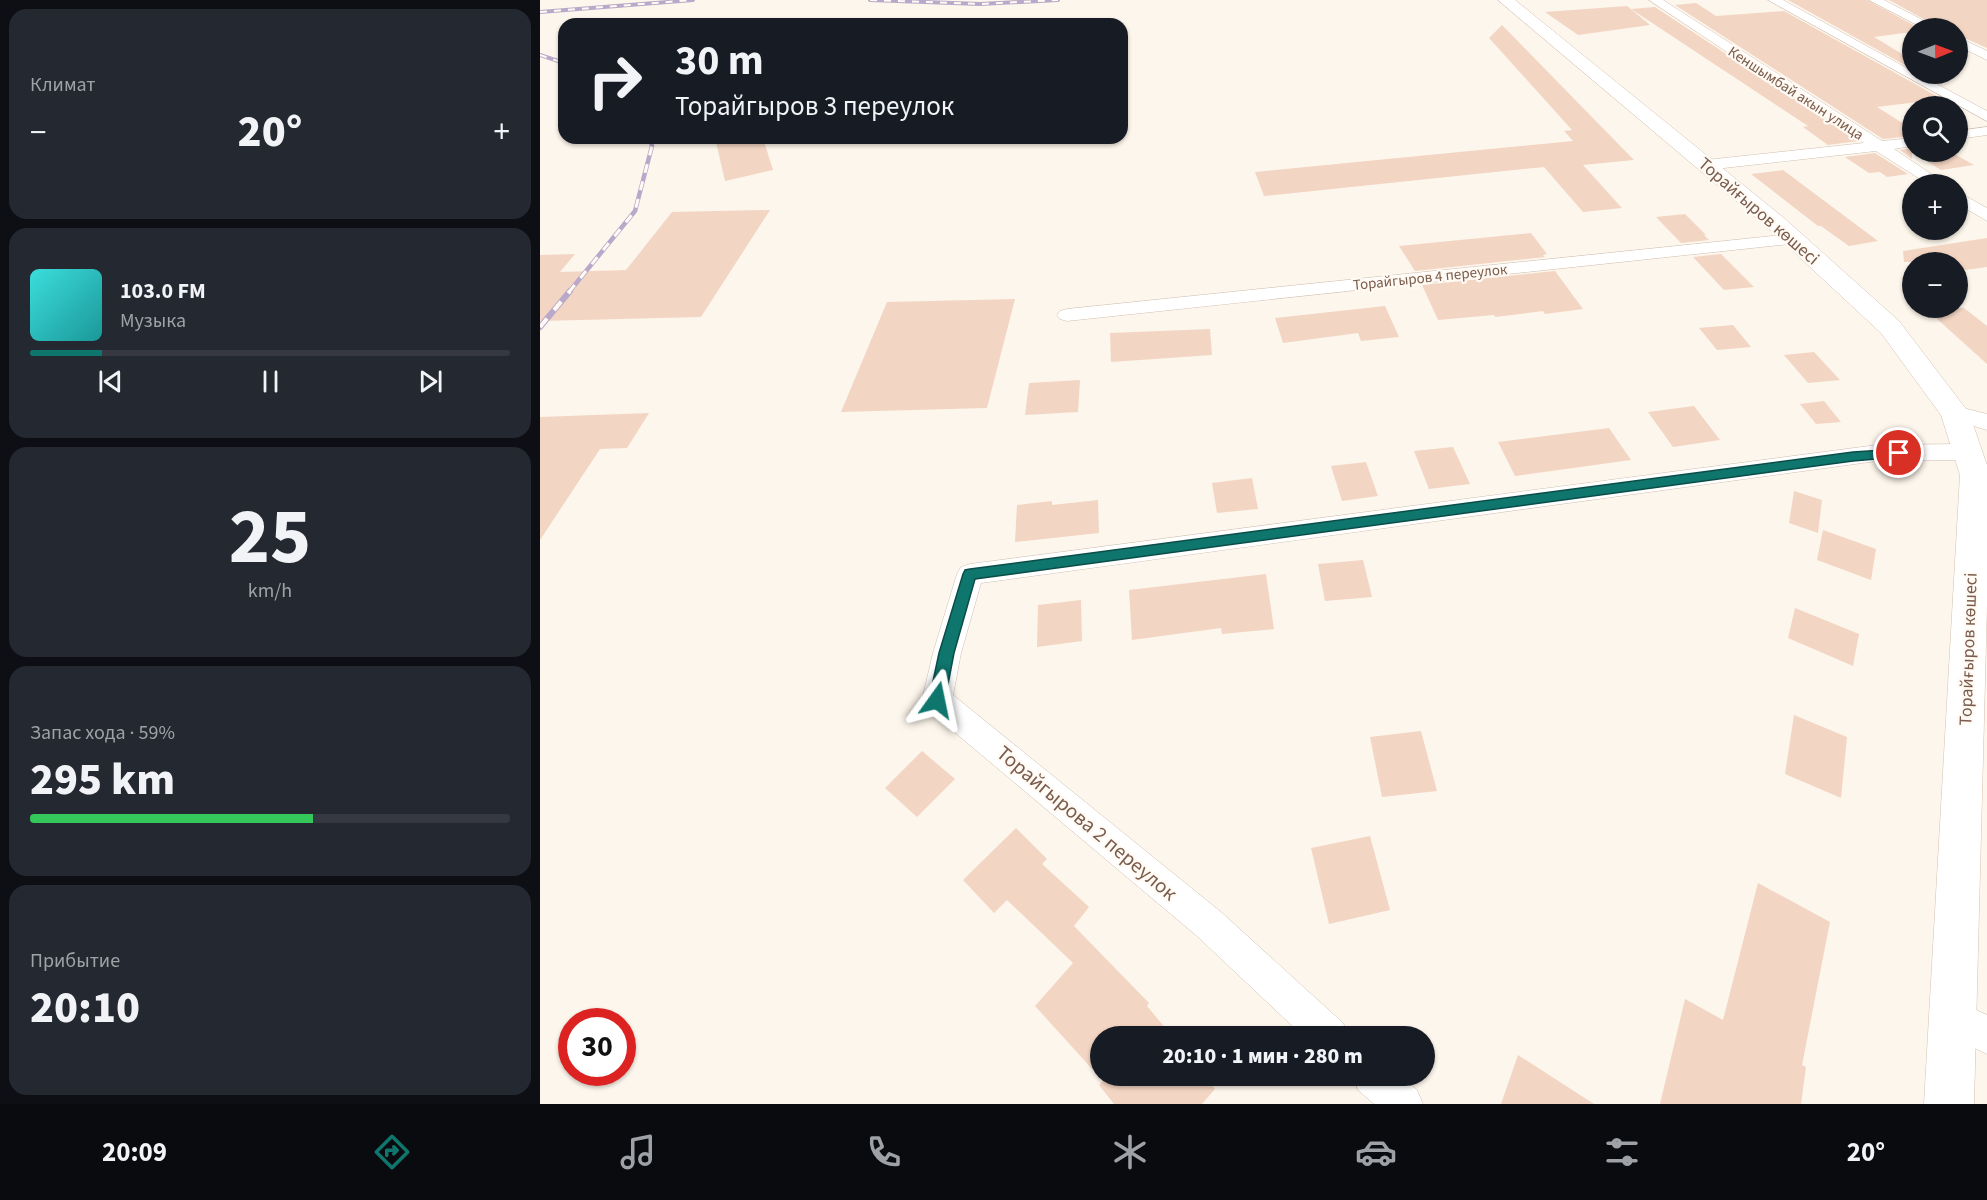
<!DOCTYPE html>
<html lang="ru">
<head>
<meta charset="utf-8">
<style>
	body { margin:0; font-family:"Source Sans 3",sans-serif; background:#242831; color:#f1f3f6; height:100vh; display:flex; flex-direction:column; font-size:22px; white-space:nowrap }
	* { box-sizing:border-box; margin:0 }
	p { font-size:20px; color:#9ea1a6 }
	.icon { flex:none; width:33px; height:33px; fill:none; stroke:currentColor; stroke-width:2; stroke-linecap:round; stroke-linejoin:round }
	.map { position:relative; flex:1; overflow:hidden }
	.sheet { display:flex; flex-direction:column; gap:9px; padding:9px; background:#0d0f14; width:540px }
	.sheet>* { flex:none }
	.hud { position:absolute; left:18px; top:18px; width:570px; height:126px; border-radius:18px; box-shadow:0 2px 4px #0004; background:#171b24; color:#f1f3f6; overflow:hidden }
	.needle { width:39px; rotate:89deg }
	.buttons { position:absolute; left:1362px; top:18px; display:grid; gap:12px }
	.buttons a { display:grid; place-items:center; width:66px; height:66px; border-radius:50%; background:#171b24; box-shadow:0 2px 4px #0004; font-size:30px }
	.speed { position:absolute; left:18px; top:1008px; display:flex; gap:12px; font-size:30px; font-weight:700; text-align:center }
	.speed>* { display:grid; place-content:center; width:78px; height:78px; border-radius:50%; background:#171b24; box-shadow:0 2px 4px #0004; line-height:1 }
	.speed .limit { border:9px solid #d22; background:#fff; color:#111 }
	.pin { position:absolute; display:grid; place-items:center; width:51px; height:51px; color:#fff; margin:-26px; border:3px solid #fff; border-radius:50%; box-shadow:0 2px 6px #0007 }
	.me { position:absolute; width:66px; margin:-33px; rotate:12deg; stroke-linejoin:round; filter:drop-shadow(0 0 4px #0008) }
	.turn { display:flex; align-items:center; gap:21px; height:126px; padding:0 18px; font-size:27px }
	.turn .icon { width:78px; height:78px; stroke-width:2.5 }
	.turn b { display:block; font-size:42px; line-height:51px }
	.big { font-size:45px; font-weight:800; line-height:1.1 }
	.sheet .tile { flex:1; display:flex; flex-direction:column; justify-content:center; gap:9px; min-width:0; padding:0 21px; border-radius:18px; background:#242831 }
	.sheet .dial { align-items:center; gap:0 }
	.dial b { font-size:78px; line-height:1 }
	.song { display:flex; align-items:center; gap:18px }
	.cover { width:72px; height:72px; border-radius:9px; background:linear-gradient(135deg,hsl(180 70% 55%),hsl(180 70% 35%)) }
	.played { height:6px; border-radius:3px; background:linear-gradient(90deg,#0f766e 15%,#363941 15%) }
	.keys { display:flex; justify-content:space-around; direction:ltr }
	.heat { display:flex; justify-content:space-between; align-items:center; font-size:33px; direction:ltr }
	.charge { height:9px; border-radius:4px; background:linear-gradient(90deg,#34c759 59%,#363941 0) }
	.trip { position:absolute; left:550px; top:1026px; width:345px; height:60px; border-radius:30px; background:#171b24; box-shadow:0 2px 4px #0004; font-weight:800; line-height:60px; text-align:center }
	.tabs { display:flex; height:96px; justify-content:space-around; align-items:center; background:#090b0e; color:#9ea1a6 }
	.tabs .icon { width:42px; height:42px }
	.tabs .current { color:#0f766e }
	.tabs b { font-size:27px; color:#f1f3f6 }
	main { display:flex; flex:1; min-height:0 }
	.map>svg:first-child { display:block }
</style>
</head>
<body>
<main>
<section class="sheet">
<div class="tile"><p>Климат</p>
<div class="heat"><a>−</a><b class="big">20°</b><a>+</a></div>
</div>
<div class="tile">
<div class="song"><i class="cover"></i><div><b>103.0 FM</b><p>Музыка</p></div></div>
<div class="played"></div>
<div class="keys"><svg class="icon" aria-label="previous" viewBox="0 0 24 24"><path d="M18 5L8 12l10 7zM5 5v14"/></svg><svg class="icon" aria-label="pause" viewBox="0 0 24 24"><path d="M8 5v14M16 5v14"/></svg><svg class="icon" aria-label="next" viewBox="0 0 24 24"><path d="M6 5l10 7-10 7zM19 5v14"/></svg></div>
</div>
<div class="tile dial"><b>25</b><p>km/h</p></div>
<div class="tile"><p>Запас хода · 59%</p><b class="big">295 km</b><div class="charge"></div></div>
<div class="tile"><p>Прибытие</p><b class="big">20:10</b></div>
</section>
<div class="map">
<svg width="1447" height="1104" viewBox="0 0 1447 1104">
	<rect width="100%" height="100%" fill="#fdf6ec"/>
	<g fill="#f3d5c3">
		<polygon points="1248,0 1327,0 1379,28 1372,28 1372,32 1334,37 1372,60 1372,69"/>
		<polygon points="1349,0 1447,0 1447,48 1418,35 1418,28 1400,28"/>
		<polygon points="1156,3 1176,16 1244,11 1402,99 1337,107 1372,129 1372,136 1343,139 1135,5"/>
		<polygon points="1087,6 1110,25 1038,35 1005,12"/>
		<polygon points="1115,7 1318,141 1288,145 1263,127 1268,126 1091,9"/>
		<polygon points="962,25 1094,160 1043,165 1082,208 1043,212 1004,167 724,196 715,172 1033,141 1024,131 1032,130 949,38"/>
		<polygon points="175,138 223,138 233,170 185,181"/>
		<polygon points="1372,148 1372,152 1411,152 1434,165 1401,170 1372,152 1372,159 1360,150"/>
		<polygon points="1335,153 1368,174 1347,177 1340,172 1329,173 1305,157"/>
		<polygon points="1243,170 1338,241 1309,246 1281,226 1278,226 1211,174"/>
		<polygon points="230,210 161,317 0,321 0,255 35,254 20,272 86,270 132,212"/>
		<polygon points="1145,214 1166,235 1164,235 1169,240 1141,243 1116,217"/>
		<polygon points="991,233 1007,254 1003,255 1005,257 875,271 859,246"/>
		<polygon points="1447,238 1447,267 1418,271 1418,262 1364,262 1363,251"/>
		<polygon points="1181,254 1214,287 1184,290 1153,257"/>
		<polygon points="1015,271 1043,309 1005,314 1003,311 955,317 954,315 898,320 882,285"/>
		<polygon points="475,299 447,408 301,412 347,302"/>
		<polygon points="845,306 859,337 821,341 818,333 743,343 735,318"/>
		<polygon points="1385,308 1424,308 1447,326 1447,364"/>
		<polygon points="1193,325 1211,347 1177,350 1159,328"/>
		<polygon points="670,329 672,355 571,362 570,333"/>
		<polygon points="1274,352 1300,380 1268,383 1244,355"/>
		<polygon points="540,380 538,412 485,415 489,383"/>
		<polygon points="1284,401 1301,422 1276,424 1260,404"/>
		<polygon points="1154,406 1180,440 1133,447 1108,412"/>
		<polygon points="109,413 87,448 60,449 0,540 0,417"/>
		<polygon points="1069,428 1091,460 975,476 958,442"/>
		<polygon points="913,447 930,484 889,489 874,451"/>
		<polygon points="826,462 838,496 802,501 791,466"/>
		<polygon points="712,478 718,509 677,513 672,483"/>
		<polygon points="1254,491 1282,500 1278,533 1249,523"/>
		<polygon points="558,500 559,533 475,542 477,505 512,501 512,505"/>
		<polygon points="1283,530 1336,549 1331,580 1277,560"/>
		<polygon points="823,560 832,597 785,601 778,564"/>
		<polygon points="726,574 734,629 682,634 681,628 592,640 589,590"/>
		<polygon points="541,600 542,641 497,647 498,605"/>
		<polygon points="1255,608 1319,634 1313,666 1248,638"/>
		<polygon points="1254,715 1307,737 1301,798 1245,774"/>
		<polygon points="881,731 897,791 842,797 830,737"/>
		<polygon points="382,751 415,779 377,817 345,788"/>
		<polygon points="476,828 507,859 502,864 549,907 534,926 609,1003 607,1006 632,1036 561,1036 561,1076 664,1076 675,1089 662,1104 574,1104 559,1085 563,1081 495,1006 533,963 467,900 454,913 423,880"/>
		<polygon points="830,836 850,910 789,924 771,848"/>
		<polygon points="1218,883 1290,922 1262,1065 1266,1067 1261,1104 1120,1104 1145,999 1183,1020"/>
		<polygon points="978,1055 1054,1104 961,1104"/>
	</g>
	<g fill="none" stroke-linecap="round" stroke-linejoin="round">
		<defs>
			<g id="street">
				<polygon points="1109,0 1123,0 1342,141 1372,138 1372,146 1354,149 1406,184 1388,184 1336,151 1166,170 1160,168 1158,165 1166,160 1324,143"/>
				<polygon points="1228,0 1243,0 1372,71 1372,74 1378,74 1447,111 1447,121"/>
				<polygon points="1329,0 1344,0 1398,28 1383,28"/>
				<polygon points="1418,37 1447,51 1447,60 1418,46"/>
				<polygon points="1447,127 1447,135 1418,139 1418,131"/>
				<polygon points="1418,192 1447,208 1447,221 1418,204"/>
				<polygon points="1253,234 1259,235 1262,239 1259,243 527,321 520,319 517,315 520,311 527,309"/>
				<polygon points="1415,406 1447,414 1447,430 1407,418 1404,413 1407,408"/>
				<polygon points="1428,444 1436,446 1439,452 1436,458 1428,460 1337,461 441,583 421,653 413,695 681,912 803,1023 809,1036 763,1036 657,936 387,709 382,700 393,653 417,574 421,567 430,564 1337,445"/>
				<polygon points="1412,999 1447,1015 1447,1054 1399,1031 1393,1018 1399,1005"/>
				<polygon points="813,1076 860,1076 877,1090 883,1104 834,1104 818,1090"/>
			</g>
			<polygon id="secondary" points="958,0 975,0 1244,218 1359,321 1429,413 1447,465 1447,604 1434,1104 1384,1104 1420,475 1401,415 1341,333 1228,228"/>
		</defs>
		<use href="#street" stroke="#d1beb0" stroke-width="1"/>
		<use href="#secondary" stroke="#d6c0b0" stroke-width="1"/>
		<use href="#street" fill="#fff" fill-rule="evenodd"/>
		<use href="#secondary" fill="#fff" fill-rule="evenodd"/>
		<defs>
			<g id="rail-far2">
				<polyline points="330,0 440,4 518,0"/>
				<polyline points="0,12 153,0"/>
				<polyline points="0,55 24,63"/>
			</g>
			<polyline id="rail-far1" points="29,292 95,211 112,146 110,138"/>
			<polyline id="rail" points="0,327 30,291"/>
		</defs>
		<use href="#rail-far2" stroke="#b9a8c9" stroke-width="4"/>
		<use href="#rail-far1" stroke="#b9a8c9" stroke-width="4.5"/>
		<use href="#rail" stroke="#b9a8c9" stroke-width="6"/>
		<use href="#rail-far2" stroke="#fffaf3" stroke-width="2" stroke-dasharray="7" stroke-linecap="butt"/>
		<use href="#rail-far1" stroke="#fffaf3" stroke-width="3" stroke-dasharray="9" stroke-linecap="butt"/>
		<use href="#rail" stroke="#fffaf3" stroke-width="4" stroke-dasharray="11" stroke-linecap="butt"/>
	</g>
	<polygon fill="#0f766e" stroke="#0a4d48" stroke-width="1.5" points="1359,449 1366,453 1359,457 1313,461 435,579 414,653 405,700 402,705 397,707 391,705 389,700 399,653 423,574 425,570 430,569 1313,452"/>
	<g text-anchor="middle" stroke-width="4.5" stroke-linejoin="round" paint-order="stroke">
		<g font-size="15" fill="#7a5c4d" stroke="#fffaf3">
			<text transform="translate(1256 93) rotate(33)" y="5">Кеншымбай акын улица</text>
			<text transform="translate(890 277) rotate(-6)" y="5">Торайгыров 4 переулок</text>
		</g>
		<g font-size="18" fill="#7a5c4d" stroke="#fffaf3">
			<text transform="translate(1219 211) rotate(41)" y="6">Торайғыров көшесі</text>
			<text transform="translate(1428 649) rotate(-88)" y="6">Торайғыров көшесі</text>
		</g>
		<g font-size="21" fill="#7a5c4d" stroke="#fffaf3">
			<text transform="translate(547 823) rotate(40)" y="7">Торайгырова 2 переулок</text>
		</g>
	</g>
</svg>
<div class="buttons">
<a><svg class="needle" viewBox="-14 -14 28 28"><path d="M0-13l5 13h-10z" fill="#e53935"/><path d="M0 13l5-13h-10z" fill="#9ea1a6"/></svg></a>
<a><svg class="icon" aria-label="search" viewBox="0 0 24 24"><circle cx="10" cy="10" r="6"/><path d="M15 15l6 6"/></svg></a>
<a>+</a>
<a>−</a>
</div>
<div class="speed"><div class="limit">30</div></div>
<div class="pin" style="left:1359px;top:453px;background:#d93025"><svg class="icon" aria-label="arrive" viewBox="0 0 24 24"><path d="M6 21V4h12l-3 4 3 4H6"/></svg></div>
<svg class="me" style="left:397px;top:700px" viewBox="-20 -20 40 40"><path d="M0-17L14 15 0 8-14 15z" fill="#0f766e" stroke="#fff" stroke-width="4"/></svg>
<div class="trip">20:10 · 1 мин · 280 m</div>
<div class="hud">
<div class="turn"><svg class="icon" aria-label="right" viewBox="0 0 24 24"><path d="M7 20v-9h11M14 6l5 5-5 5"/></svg><div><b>30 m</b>Торайгыров 3 переулок</div></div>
</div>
</div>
</main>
<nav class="tabs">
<b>20:09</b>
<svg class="icon current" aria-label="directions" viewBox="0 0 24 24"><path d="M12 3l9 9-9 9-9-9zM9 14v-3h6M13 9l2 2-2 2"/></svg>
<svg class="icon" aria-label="music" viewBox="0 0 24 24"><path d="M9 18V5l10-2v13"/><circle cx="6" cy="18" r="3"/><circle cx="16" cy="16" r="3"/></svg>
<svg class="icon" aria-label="phone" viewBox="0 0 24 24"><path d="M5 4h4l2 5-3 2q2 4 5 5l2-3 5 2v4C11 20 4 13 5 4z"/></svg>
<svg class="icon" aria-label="climate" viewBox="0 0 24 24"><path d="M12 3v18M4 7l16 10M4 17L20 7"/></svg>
<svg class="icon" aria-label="car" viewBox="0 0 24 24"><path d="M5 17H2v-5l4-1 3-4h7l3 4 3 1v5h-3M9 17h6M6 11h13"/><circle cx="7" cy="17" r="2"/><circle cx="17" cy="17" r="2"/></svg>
<svg class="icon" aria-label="filters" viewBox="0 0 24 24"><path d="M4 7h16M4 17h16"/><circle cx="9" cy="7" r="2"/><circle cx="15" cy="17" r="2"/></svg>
<b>20°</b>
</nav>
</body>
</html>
